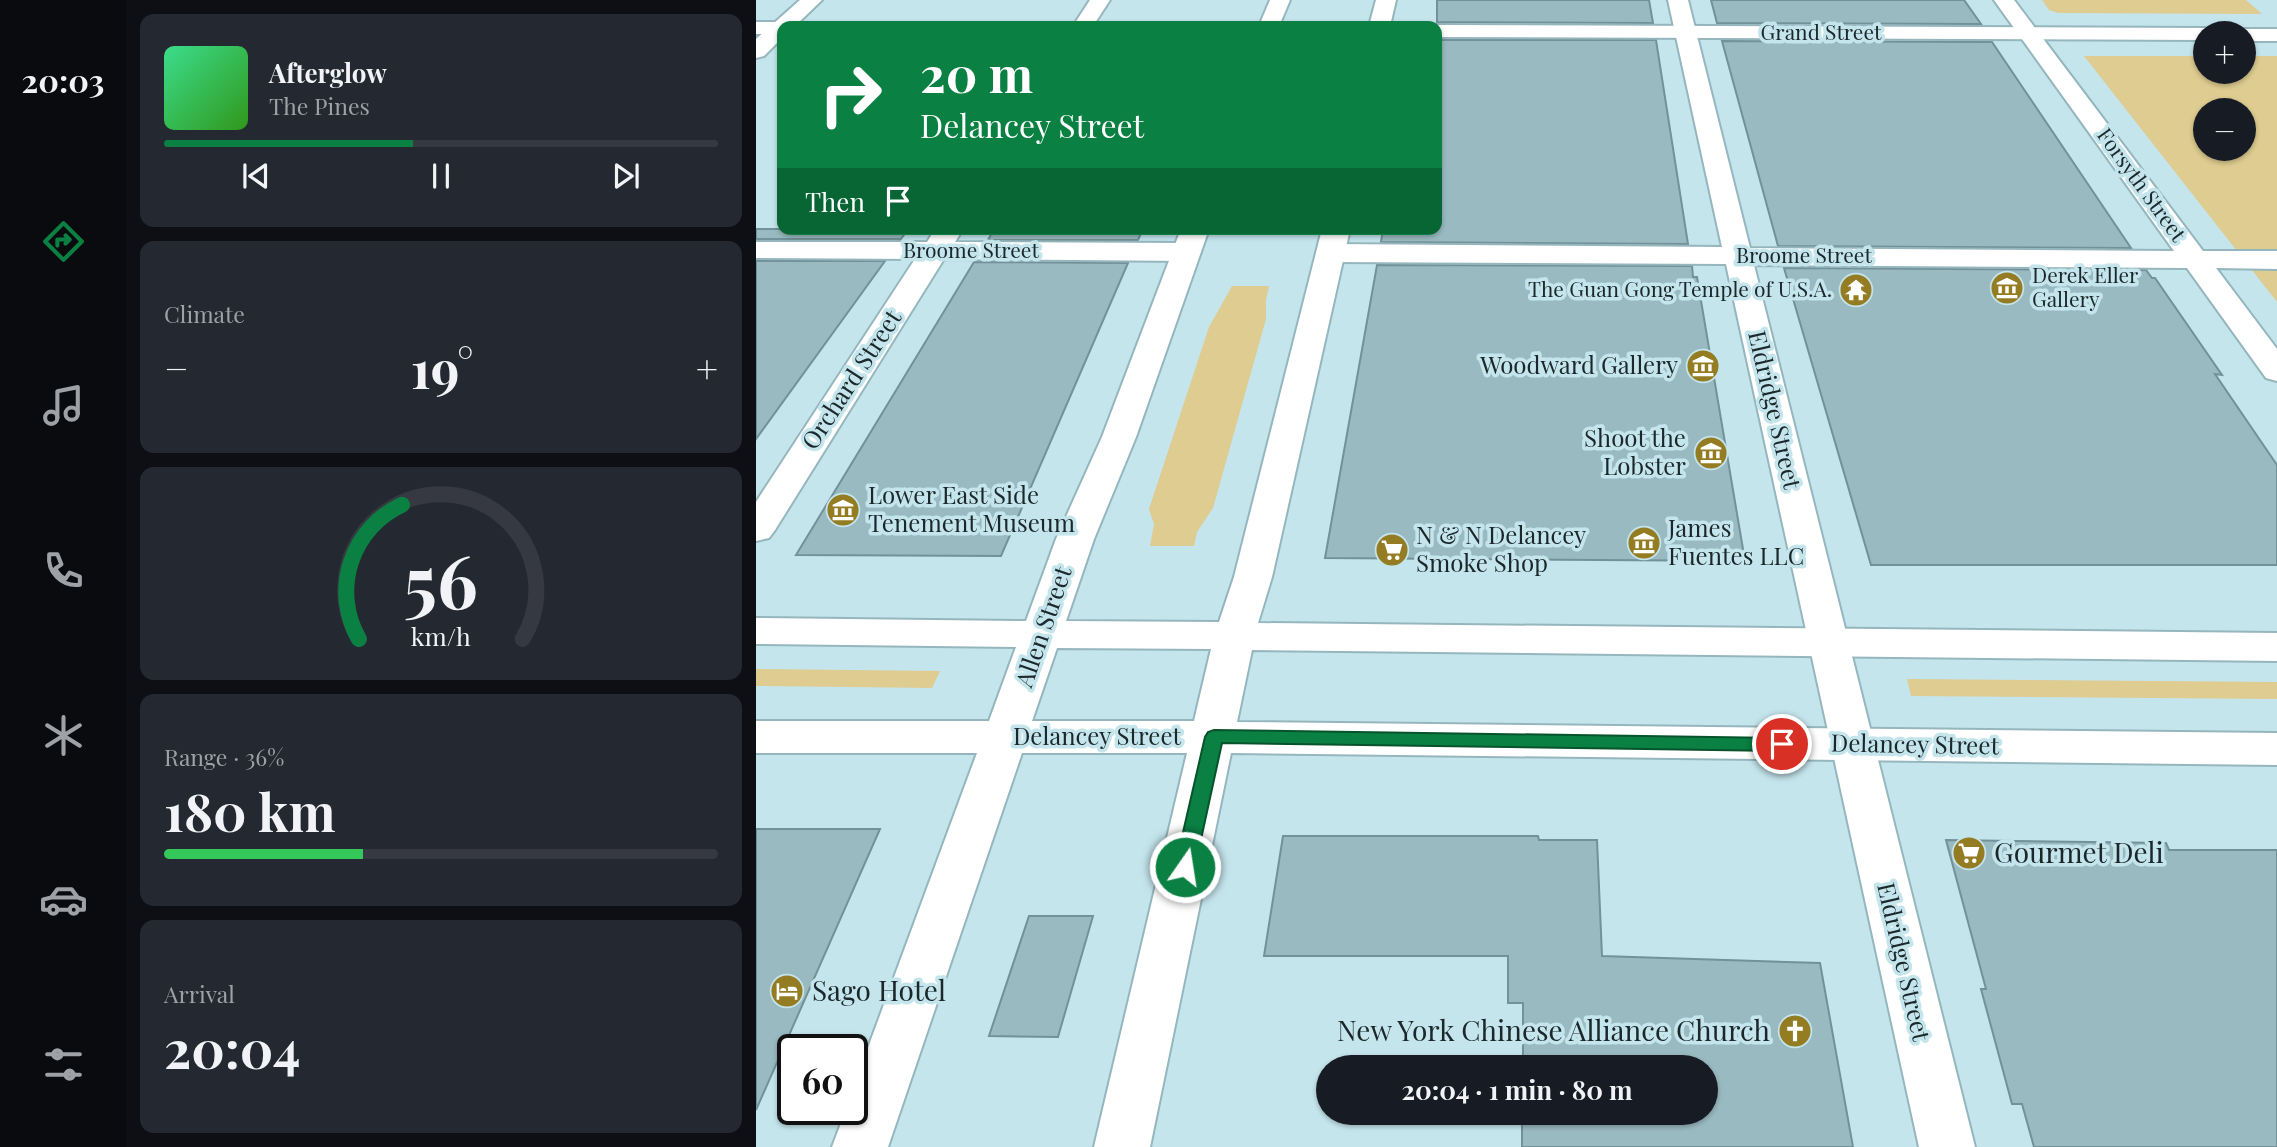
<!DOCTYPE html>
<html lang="en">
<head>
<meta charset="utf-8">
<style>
	body { margin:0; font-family:"Playfair Display",serif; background:#242831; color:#f1f3f6; height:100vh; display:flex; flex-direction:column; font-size:26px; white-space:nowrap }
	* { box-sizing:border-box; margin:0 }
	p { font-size:23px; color:#9ea1a6 }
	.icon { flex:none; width:38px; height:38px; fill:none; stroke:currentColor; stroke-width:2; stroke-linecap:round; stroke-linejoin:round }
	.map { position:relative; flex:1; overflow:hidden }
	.panel { display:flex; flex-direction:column; gap:14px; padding:14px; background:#0d0f14; width:630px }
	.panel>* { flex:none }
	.top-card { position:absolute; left:21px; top:21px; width:665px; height:214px; border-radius:14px; box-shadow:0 2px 5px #0004; background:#0b8043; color:#fff; overflow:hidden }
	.fabs { position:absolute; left:1437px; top:21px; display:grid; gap:14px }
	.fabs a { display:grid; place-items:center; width:63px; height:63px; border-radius:50%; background:#171b24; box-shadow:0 2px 5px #0004; font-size:35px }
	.speed { position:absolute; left:21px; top:1034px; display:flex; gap:14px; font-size:35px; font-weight:700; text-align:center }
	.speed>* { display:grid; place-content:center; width:91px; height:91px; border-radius:50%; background:#171b24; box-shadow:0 2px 5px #0004; line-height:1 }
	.speed .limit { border:4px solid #111; border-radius:10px; background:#fff; color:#111 }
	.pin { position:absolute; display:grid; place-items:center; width:60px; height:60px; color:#fff; margin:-30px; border:4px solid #fff; border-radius:50%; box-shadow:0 2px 7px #0007 }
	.me { position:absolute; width:77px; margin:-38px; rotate:13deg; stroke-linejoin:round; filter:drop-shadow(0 0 5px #0008) }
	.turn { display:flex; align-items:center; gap:24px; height:147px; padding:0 28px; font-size:32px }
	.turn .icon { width:91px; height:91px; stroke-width:2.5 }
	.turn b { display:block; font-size:49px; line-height:60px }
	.then { display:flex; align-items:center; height:66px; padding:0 28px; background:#0003; gap:14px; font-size:26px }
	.big { font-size:52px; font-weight:700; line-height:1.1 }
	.panel .card { flex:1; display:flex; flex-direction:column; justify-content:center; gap:10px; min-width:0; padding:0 24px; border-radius:14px; background:#242831 }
	.panel .dial { align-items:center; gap:0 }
	.dial svg { height:182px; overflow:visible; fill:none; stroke:#363941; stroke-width:7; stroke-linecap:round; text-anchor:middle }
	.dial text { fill:#f1f3f6; stroke:none }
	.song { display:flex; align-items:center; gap:21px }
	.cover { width:84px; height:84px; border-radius:10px; background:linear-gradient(135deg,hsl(150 70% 55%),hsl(110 70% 35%)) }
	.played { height:7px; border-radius:4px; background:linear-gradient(90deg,#0b8043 45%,#363941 45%) }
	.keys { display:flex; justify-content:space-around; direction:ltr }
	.heat { display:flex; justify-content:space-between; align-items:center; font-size:38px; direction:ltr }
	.charge { height:10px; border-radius:5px; background:linear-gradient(90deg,#34c759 36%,#363941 0) }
	.trip { position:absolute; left:560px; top:1055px; width:402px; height:70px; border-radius:35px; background:#171b24; box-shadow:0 2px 5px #0004; font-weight:700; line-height:70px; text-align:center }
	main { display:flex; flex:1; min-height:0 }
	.menu { display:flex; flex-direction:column; width:126px; justify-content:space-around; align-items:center; background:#090b0e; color:#9ea1a6 }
	.menu .icon { width:49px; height:49px }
	.menu .active { color:#0b8043 }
	.menu b { font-size:32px; color:#f1f3f6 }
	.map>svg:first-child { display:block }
</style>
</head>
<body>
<main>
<nav class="menu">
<b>20:03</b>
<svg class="icon active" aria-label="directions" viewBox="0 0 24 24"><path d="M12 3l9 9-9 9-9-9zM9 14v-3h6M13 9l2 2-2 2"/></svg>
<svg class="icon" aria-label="music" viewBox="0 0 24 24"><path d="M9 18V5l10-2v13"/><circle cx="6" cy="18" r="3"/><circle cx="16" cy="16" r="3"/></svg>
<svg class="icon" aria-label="phone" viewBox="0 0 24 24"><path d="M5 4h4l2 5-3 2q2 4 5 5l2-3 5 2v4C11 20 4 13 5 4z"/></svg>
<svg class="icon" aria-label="climate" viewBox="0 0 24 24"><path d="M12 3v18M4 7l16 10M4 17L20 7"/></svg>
<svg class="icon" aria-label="car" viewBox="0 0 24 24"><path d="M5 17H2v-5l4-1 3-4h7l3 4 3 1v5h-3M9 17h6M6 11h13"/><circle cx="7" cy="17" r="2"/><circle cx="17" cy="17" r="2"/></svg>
<svg class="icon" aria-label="filters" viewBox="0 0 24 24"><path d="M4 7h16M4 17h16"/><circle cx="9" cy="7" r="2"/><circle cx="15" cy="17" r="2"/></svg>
</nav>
<section class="panel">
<div class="card">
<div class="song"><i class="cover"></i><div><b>Afterglow</b><p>The Pines</p></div></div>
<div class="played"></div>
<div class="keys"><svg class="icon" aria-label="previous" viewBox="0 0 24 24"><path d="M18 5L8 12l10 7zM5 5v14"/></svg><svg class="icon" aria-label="pause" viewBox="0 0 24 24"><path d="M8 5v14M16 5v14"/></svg><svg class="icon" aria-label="next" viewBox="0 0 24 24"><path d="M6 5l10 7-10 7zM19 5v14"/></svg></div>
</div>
<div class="card"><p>Climate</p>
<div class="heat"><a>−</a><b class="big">19°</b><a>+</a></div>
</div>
<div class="card dial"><svg viewBox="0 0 100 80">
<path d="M14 69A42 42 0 1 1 86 69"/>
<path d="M14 69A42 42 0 0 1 33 10" stroke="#0b8043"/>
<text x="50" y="56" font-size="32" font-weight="700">56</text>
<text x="50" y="72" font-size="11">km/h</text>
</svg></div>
<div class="card"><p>Range · 36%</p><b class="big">180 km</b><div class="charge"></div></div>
<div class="card"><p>Arrival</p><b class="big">20:04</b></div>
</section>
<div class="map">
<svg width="1521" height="1147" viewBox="0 0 1521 1147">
	<rect width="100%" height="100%" fill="#c5e5ed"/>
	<g fill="#decc90" fill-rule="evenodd">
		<polygon points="1286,0 1490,0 1506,14 1302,13 1293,10"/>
		<path d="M1328,56H1449V72H1488V56H1521V302ZM1449,110H1488V149H1449Z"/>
		<polygon points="476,286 513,286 510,300 510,319 457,508 441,532 438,546 394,546 398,524 393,509 453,327"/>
		<polygon points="0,669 184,671 176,688 0,686"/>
		<polygon points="1151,679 1521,682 1521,699 1155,696"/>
	</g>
	<g fill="#9abac1" stroke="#729198" stroke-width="2">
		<polygon points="681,0 893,0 897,23 681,22"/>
		<polygon points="955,0 1208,0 1225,24 961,23"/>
		<polygon points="681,40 900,40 932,244 625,242 627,229 681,229"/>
		<polygon points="966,41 1236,42 1375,248 1022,246"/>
		<polygon points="0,229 152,229 145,239 0,239"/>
		<polygon points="238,229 387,229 382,240 232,240"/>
		<polygon points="0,261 129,261 0,439"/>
		<polygon points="218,262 372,263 245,556 40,555"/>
		<polygon points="621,265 936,266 937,277 941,277 989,561 569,558"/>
		<polygon points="1028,268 1390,270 1396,278 1399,278 1466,375 1459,374 1521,465 1521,565 1115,565"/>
		<polygon points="0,829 124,829 0,1110"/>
		<polygon points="527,836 782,836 783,840 841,840 846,956 1064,963 1097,1147 766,1147 766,1113 950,1113 950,1068 767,1068 767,1003 752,1003 752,956 508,956"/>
		<polygon points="1190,840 1410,843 1413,850 1521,850 1521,1147 1278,1147 1266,1104 1256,1104 1225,989 1230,989"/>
		<polygon points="273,916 337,916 302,1037 233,1036"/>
	</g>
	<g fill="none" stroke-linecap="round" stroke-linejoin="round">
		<defs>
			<g id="street">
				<polygon points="44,0 66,0 39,26 26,26 26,38 8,56 0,58 0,39"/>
				<polygon points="334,0 354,0 337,26 317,26"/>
				<polygon points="912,0 932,0 994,248 1418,251 1238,0 1258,0 1447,251 1521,251 1521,269 1460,268 1521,349 1521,381 1510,378 1431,268 998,265 1219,1147 1163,1147 970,264 574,262 564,259 560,253 564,247 574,244 966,247"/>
				<polygon points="179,229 201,229 204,234 199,242 431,243 441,246 445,252 441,258 431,261 188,259 19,530 13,538 0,541 0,502 159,259 0,258 0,242 171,242"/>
			</g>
			<g id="secondary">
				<polygon points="0,22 26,22 35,26 26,26 26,34 0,34"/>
				<polygon points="681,25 1449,28 1459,33 1449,33 1449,40 681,37 681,26 674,26"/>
				<polygon points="1488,29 1521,29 1521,41 1488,41 1488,33 1478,33"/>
			</g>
			<g id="primary">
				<polygon points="514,0 534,0 523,26 503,26"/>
				<polygon points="620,0 640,0 634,26 613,26"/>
				<path d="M425,229H453L380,437L338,539L310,621L463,622L478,577L566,229H594L516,577L502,623L1521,633V661L496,650L481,722L1521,733V765L475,753L394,1147H338L431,753H266L132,1147H76L90,1110H96V1091L221,753H0V721H233L260,647L0,644V618L270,621L300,539L346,437ZM301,648L455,649L438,721H276Z"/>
			</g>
		</defs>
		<use href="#street" stroke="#96b6be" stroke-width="4"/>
		<use href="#secondary" stroke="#96b6be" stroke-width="4"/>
		<use href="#primary" stroke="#96b6be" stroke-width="4"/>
		<use href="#street" fill="#fff" fill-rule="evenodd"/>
		<use href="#secondary" fill="#fff" fill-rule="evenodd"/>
		<use href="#primary" fill="#fff" fill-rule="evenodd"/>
	</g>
	<polygon fill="#0b8043" stroke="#07532c" stroke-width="2" points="458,730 1026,738 1032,740 1035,744 1032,749 1026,751 466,743 439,867 436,872 429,874 422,872 419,867 449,737 452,732"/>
	<defs>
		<symbol id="museum-disc" viewBox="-11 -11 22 22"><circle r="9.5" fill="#947c23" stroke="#c5e5ed"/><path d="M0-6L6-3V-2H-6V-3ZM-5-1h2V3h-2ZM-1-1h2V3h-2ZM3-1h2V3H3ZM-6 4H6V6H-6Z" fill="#fff"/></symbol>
		<symbol id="temple-disc" viewBox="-11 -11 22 22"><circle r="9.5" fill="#947c23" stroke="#c5e5ed"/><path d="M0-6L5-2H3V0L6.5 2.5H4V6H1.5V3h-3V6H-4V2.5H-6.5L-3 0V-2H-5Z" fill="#fff"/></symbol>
		<symbol id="supermarket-disc" viewBox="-11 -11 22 22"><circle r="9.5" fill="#947c23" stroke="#c5e5ed"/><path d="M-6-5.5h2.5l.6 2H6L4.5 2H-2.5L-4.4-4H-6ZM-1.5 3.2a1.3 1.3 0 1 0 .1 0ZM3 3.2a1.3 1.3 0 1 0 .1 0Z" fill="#fff"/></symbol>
		<symbol id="hotel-disc" viewBox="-11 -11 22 22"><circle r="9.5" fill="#947c23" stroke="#c5e5ed"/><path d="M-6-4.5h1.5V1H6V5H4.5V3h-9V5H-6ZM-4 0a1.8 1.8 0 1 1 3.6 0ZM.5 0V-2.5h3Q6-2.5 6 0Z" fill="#fff"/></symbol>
		<symbol id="church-disc" viewBox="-11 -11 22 22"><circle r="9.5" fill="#947c23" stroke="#c5e5ed"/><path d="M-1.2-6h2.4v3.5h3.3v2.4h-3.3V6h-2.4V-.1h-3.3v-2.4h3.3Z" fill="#fff"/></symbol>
	</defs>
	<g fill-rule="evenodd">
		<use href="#museum-disc" x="1232" y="269" width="38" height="38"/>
		<use href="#temple-disc" x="1081" y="271" width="38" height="38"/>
		<use href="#museum-disc" x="928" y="347" width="38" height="38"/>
		<use href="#museum-disc" x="936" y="434" width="38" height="38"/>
		<use href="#museum-disc" x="68" y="491" width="38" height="38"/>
		<use href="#museum-disc" x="869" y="524" width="38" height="38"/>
		<use href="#supermarket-disc" x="617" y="531" width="38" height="38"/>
		<use href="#supermarket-disc" x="1194" y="834" width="38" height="38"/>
		<use href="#hotel-disc" x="12" y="972" width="38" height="38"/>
		<use href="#church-disc" x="1020" y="1012" width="38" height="38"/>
	</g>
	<g text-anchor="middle" stroke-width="7" stroke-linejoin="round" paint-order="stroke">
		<g font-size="21" fill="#1b272a" stroke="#c5e5ed">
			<text x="1065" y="40">Grand Street</text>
			<text transform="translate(1385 185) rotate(54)" y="7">Forsyth Street</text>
			<text x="215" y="258">Broome Street</text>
			<text x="1048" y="263">Broome Street</text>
		</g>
		<g font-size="21" fill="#1b272a" stroke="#c5e5ed" text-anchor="start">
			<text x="1276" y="283">Derek Eller<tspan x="1276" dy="24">Gallery</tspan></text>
			<text x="1076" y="297" text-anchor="end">The Guan Gong Temple of U.S.A.</text>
		</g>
		<g font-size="24" fill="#1b272a" stroke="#c5e5ed" text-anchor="start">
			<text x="922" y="374" text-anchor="end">Woodward Gallery</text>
			<text x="930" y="447" text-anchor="end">Shoot the<tspan x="930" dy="28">Lobster</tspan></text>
			<text x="112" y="504">Lower East Side<tspan x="112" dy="28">Tenement Museum</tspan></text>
			<text x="912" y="537">James<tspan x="912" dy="28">Fuentes LLC</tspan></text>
			<text x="660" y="544">N &amp; N Delancey<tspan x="660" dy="28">Smoke Shop</tspan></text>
		</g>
		<g font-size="24" fill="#1b272a" stroke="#c5e5ed">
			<text transform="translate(96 380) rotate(-57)" y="8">Orchard Street</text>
			<text transform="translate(1018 410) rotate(77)" y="8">Eldridge Street</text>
			<text transform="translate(288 627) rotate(-71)" y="8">Allen Street</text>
			<text x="341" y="745">Delancey Street</text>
			<text transform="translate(1159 745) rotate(1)" y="8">Delancey Street</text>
			<text transform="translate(1147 962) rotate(77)" y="8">Eldridge Street</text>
		</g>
		<g font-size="28" fill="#1b272a" stroke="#c5e5ed" text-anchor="start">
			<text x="1238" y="863">Gourmet Deli</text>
			<text x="56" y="1001">Sago Hotel</text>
			<text x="1014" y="1041" text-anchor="end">New York Chinese Alliance Church</text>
		</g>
	</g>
</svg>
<div class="fabs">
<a>+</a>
<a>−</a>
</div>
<div class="speed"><div class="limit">60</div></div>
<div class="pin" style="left:1026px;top:744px;background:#d93025"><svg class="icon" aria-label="arrive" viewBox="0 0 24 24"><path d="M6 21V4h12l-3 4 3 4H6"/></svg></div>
<svg class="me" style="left:429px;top:867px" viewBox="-20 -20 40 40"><circle r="17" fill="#0b8043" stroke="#fff" stroke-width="3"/><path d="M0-11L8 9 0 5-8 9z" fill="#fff"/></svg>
<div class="trip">20:04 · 1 min · 80 m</div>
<div class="top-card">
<div class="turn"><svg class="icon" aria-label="right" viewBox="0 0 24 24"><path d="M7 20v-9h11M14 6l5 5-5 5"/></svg><div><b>20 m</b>Delancey Street</div></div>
<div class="then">Then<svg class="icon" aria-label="arrive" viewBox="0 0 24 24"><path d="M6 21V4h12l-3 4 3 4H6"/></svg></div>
</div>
</div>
</main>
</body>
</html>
